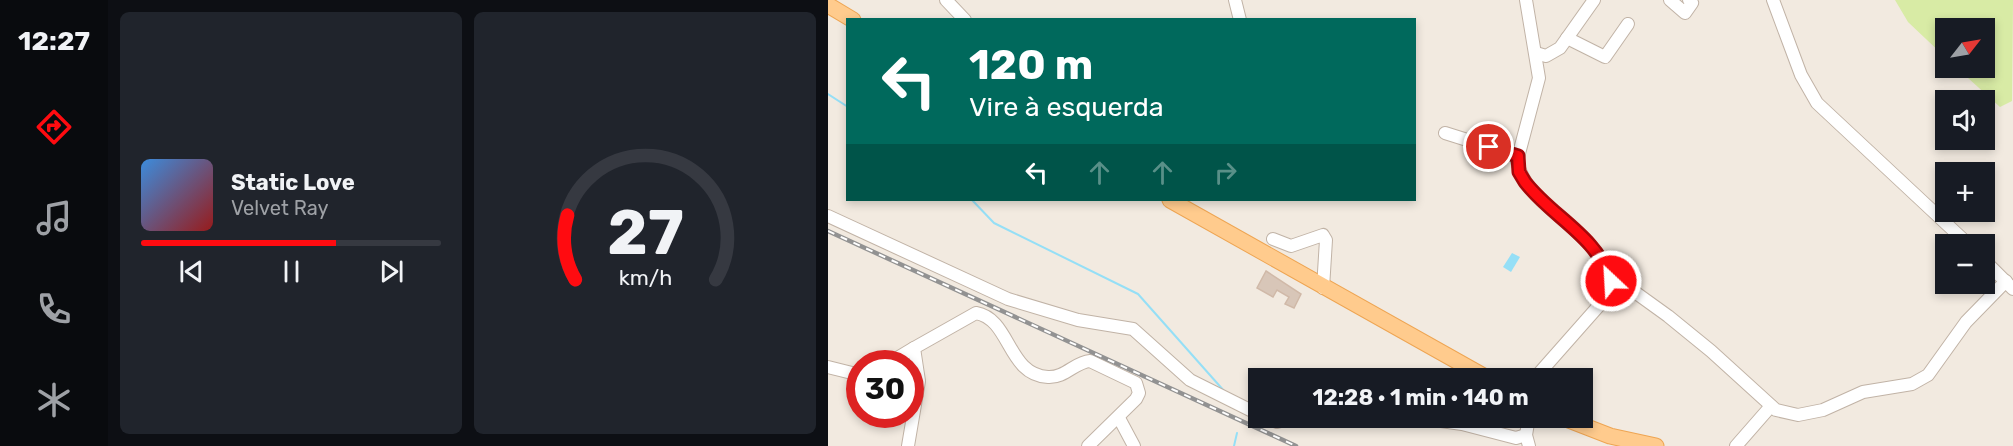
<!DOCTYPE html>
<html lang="pt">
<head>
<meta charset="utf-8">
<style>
	body { margin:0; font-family:Rubik,sans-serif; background:#20242c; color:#f1f3f6; height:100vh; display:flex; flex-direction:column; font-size:22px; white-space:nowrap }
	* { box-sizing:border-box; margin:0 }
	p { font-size:20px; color:#9ea1a6 }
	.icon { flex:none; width:33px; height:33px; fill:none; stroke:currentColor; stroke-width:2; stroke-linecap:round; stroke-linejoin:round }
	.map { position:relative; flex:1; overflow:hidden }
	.side { display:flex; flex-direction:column; gap:12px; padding:12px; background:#0d0f14; width:720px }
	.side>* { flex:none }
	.top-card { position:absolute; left:18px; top:18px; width:570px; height:183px; border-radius:0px; box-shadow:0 3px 9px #0003; background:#00695c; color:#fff; overflow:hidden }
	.needle { width:39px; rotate:59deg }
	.tools { position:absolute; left:1107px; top:18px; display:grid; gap:12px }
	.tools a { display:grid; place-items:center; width:60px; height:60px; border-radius:0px; background:#171b24; box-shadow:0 3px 9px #0003; font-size:30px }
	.speed { position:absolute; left:18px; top:350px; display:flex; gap:12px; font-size:30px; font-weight:700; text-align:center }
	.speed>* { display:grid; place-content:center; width:78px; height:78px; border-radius:50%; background:#171b24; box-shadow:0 3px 9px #0003; line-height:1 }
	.speed .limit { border:9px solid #d22; background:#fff; color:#111 }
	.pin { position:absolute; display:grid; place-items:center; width:51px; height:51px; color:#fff; margin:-26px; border:3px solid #fff; border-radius:50%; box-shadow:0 2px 6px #0007 }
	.me { position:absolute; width:66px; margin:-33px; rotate:335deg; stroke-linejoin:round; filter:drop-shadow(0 0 4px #0008) }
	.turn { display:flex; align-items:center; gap:21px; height:126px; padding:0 24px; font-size:27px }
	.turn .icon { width:78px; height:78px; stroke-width:2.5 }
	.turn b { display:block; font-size:42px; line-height:51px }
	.lanes { display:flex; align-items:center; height:57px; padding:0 24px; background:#0003; justify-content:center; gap:30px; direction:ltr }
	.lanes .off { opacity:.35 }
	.side .card { flex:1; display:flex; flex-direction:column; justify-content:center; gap:9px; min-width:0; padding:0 21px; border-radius:9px; background:#20242c }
	.side .dial { align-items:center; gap:0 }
	.dial svg { height:156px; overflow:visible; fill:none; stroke:#363941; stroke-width:7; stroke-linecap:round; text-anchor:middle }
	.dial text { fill:#f1f3f6; stroke:none }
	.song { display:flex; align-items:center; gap:18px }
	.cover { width:72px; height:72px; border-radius:9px; background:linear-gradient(135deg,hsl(210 70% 55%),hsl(0 70% 35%)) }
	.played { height:6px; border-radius:3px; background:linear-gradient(90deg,#ff0b10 65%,#363941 65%) }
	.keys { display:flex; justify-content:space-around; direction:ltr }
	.side .tiles { flex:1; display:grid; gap:12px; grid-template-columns:repeat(2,1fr) }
	.trip { position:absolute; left:420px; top:368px; width:345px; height:60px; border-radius:0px; background:#171b24; box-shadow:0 3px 9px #0003; font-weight:700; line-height:60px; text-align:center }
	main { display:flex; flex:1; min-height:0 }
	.menu { display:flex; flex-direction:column; width:108px; justify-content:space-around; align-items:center; background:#090b0e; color:#9ea1a6 }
	.menu .icon { width:42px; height:42px }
	.menu .active { color:#ff0b10 }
	.menu b { font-size:27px; color:#f1f3f6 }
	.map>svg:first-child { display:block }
</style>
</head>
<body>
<main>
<nav class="menu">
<b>12:27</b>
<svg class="icon active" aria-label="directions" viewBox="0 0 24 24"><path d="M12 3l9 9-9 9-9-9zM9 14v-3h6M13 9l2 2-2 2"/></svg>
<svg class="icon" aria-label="music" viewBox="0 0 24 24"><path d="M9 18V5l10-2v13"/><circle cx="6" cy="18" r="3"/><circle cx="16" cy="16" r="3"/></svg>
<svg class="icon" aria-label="phone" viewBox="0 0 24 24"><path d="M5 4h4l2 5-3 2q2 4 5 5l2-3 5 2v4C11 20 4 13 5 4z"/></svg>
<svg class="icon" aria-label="climate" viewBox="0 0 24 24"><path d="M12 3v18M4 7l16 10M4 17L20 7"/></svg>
</nav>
<section class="side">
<div class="tiles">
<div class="card">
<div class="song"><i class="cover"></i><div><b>Static Love</b><p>Velvet Ray</p></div></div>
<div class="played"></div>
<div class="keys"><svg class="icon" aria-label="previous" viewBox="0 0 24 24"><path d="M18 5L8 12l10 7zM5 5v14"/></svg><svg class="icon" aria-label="pause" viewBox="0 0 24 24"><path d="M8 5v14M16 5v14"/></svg><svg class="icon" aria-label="next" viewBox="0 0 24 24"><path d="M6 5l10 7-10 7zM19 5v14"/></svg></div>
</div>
<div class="card dial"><svg viewBox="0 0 100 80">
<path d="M14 69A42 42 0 1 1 86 69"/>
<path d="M14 69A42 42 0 0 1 10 36" stroke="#ff0b10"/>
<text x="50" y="56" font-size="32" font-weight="700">27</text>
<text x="50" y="72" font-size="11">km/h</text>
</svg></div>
</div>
</section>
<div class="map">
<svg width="1185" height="446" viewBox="0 0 1185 446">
	<rect width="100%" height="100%" fill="#f2eae0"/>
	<polygon fill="#d8eba5" points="1067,0 1185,0 1184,101 1172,107 1129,68 1156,68 1156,28 1118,28 1117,57 1080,22"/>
	<polygon fill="#95dff6" points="684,253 692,257 683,272 675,267"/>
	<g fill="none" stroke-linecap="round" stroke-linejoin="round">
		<g stroke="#95dff6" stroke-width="2">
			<polyline points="0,94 20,107"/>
			<polyline points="144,200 166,223 310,294 397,392"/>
			<polyline points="406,446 409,433"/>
		</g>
	</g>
	<polygon fill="#d8c6b8" stroke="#d0b9a8" stroke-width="1.5" points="438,271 473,294 466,308 457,304 461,297 449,290 445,297 429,288"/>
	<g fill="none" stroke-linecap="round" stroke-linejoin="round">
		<defs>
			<g id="minor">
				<polyline points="118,0 137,20"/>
				<polyline points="407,0 412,20"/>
				<path d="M698,0L711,78L689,161C699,209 767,227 783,281L775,301L707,378"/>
				<polyline points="842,0 857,13 864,3 861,0"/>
				<polyline points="945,0 973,75 989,103 1140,244"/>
				<polyline points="739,38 777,57 800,24"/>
				<polyline points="708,53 718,56 732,48 766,0"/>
				<polyline points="617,133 690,156"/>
				<polyline points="0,216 180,299 250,320 305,329 362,380 430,414"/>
				<polyline points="445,239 463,246 495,235 498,240 495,288"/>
				<polyline points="1156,260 1185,289"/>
				<polyline points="783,281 797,285 840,316 883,351 948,410 970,415 995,410 1035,392 1084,384 1100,375 1138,322 1178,281"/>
				<polyline points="61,363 86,348"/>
				<polyline points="0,367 32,375"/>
				<polyline points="437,417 449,422 467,417"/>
				<polyline points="585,417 634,424 688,438 698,435"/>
				<polyline points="701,417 698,435 701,446"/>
				<polyline points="291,418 306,446"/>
				<path d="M80,446L91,381L86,348L148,313C183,319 179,375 220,377C237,378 247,362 262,361L308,383L311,393L308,399L260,446"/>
				<polyline points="908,446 943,406"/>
			</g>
			<g id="major">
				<polyline points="0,5 25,20"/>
				<polyline points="342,200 659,378"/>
				<polyline points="733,417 782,436 828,446"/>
			</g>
		</defs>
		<use href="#minor" stroke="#c1b3a6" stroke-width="14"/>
		<use href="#major" stroke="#eea553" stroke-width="17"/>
		<use href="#minor" stroke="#fff" stroke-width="12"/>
		<use href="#major" stroke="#ffcb8d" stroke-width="15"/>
		<defs>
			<polyline id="rail" points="0,231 468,446"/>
		</defs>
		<use href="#rail" stroke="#929292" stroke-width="4.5"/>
		<use href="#rail" stroke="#fff" stroke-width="2" stroke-dasharray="7" stroke-linecap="butt"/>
	</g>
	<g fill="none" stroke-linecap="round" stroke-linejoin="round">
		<defs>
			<path id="route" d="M661,147L690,156L691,172L697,182C724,217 769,236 783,281"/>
		</defs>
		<use href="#route" stroke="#a6070a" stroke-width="15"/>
		<use href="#route" stroke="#ff0b10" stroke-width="10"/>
	</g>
</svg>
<div class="tools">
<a><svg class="needle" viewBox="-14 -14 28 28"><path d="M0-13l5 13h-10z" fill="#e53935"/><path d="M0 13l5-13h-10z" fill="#9ea1a6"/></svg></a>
<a><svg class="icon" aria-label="sound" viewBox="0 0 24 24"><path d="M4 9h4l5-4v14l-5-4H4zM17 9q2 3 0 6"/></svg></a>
<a>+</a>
<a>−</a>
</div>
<div class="speed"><div class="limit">30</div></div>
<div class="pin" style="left:661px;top:147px;background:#d93025"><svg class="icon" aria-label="arrive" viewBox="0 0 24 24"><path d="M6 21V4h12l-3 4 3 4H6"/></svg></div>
<svg class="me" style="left:783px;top:281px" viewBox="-20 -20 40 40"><circle r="17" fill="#ff0b10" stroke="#fff" stroke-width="3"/><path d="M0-11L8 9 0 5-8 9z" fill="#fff"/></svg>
<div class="trip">12:28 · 1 min · 140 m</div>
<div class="top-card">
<div class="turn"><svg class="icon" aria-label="left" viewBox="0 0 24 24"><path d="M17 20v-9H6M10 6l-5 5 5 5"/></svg><div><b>120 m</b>Vire à esquerda</div></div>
<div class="lanes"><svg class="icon" aria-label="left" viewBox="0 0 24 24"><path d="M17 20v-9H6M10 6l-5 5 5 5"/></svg><svg class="icon off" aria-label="ahead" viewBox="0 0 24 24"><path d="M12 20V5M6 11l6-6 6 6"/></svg><svg class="icon off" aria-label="ahead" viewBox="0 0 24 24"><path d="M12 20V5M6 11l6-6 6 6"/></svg><svg class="icon off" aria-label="right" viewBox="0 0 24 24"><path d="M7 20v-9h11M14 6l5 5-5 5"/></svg></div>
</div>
</div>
</main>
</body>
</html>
